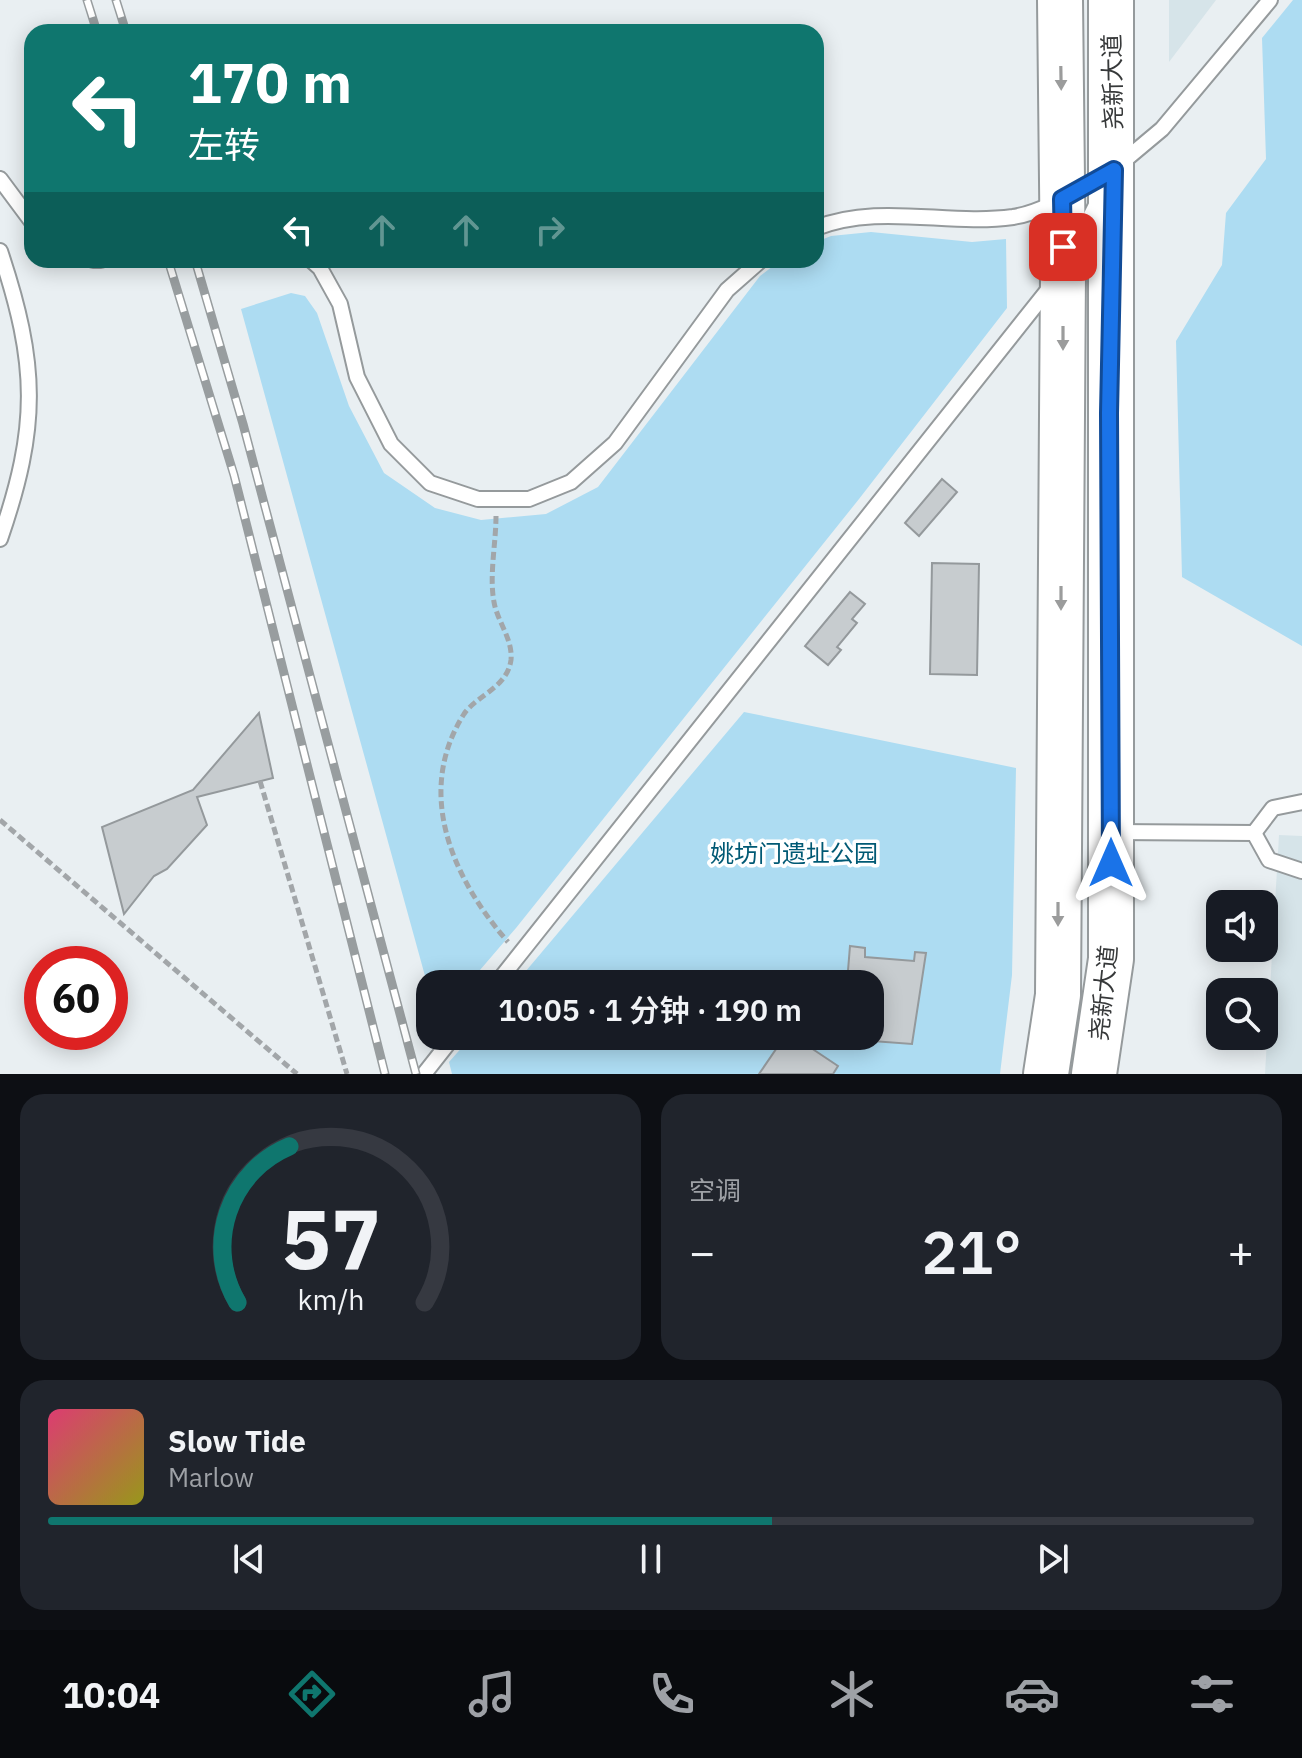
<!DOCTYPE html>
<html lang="zh">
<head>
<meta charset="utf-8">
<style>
	body { margin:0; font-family:"IBM Plex Sans","Noto Sans SC",sans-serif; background:#20242c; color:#f1f3f6; height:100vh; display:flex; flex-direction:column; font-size:30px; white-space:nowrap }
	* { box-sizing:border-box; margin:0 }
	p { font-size:26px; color:#9ea1a6 }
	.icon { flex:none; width:44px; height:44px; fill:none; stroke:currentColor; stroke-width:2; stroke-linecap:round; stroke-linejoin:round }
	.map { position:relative; height:1074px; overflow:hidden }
	.panel { display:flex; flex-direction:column; gap:20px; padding:20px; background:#0d0f14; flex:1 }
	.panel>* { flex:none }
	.banner { position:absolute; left:24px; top:24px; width:800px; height:244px; border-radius:24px; box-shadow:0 4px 20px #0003; background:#0f766e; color:#fff; overflow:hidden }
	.controls { position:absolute; left:1206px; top:890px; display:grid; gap:16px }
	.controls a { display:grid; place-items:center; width:72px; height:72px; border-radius:16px; background:#171b24; box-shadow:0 4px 20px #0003; font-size:40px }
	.speed { position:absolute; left:24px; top:946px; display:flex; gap:16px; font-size:40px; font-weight:700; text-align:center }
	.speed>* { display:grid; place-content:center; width:104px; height:104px; border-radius:50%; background:#171b24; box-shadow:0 4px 20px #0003; line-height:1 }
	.speed .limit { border:12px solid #d22; background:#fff; color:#111 }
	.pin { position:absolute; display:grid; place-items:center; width:68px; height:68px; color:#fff; margin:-34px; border-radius:16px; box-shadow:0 4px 12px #0006 }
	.me { position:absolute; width:88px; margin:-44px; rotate:0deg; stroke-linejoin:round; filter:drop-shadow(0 0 6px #0008) }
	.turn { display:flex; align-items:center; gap:28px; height:168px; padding:0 32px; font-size:36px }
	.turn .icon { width:104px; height:104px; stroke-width:2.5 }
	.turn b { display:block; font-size:56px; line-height:68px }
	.lanes { display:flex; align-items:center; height:76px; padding:0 32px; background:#0003; justify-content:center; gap:40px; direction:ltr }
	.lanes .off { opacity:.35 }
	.big { font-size:60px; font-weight:600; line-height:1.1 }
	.panel .card { flex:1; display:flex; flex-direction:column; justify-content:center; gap:12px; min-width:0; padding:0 28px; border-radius:24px; background:#20242c }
	.panel .dial { align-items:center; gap:0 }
	.dial svg { height:208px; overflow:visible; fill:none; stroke:#363941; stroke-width:7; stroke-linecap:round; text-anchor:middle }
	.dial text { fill:#f1f3f6; stroke:none }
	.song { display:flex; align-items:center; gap:24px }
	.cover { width:96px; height:96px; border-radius:12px; background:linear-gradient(135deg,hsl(340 70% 55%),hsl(60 70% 35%)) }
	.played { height:8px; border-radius:4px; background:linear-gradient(90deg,#0f766e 60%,#363941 60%) }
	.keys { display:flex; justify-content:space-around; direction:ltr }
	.heat { display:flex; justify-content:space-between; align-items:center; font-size:44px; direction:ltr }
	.panel .tiles { flex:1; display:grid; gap:20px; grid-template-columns:1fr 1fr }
	.card:last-child { grid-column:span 2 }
	.trip { position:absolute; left:416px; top:970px; width:468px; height:80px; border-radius:24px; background:#171b24; box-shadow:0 4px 20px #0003; font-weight:600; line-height:80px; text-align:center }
	.menu { display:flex; height:128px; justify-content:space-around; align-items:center; background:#090b0e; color:#9ea1a6 }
	.menu .icon { width:56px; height:56px }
	.menu .selected { color:#0f766e }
	.menu b { font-size:36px; color:#f1f3f6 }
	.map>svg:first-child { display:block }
</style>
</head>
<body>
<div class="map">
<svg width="1302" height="1074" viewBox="0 0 1302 1074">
	<rect width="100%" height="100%" fill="#e9eff2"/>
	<g fill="#d6e4e9">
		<polygon points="1169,0 1216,0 1169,62"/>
		<polygon points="1279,835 1302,836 1302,1074 1265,1074"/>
	</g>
	<g fill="#addcf2">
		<polygon points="1293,0 1302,0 1302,646 1182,577 1176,341 1222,265 1226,213 1266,159 1262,38"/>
		<polygon points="871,232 972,242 1006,239 1007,308 859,499 516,928 468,984 430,984 430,994 241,309 291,293 305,296 317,313 349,406 384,473 435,508 481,520 546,514 598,487 760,276 781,260 816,260 816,242 831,236"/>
		<polygon points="744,712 1016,768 1012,975 1000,1074 452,1074 449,1062 472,1036 870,1036 870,984 515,984"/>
	</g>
	<g fill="#c7cccf" stroke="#94999c" stroke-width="2">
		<polygon points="942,479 957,492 919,536 905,523"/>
		<polygon points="932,563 979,564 977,675 930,674"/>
		<polygon points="850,592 865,604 852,619 857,623 837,647 841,650 828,665 805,646"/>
		<polygon points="259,713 273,778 197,797 207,825 167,869 154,876 124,914 102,827 193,790"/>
		<polygon points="850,946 865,948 865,957 914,961 915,952 926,953 912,1044 845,1039 870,1036 870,984 847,983"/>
		<polygon points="785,1036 793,1036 838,1066 833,1074 759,1074"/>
	</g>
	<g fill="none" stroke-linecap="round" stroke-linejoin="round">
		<defs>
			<g id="service">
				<polyline points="1119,165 1162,129 1270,0"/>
				<polyline points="0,179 32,222"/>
				<path d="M816,228C879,203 948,226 1013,217C1044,212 1076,191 1103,176"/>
				<polyline points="1076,245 1097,203"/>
				<path d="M0,251C38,365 39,426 0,539"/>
				<polyline points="93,260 101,260"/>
				<polyline points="311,260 320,268 340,304 357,377 391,444 430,483 478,499 529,499 571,482 615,443 727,290 761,260"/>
				<polyline points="1115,832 1254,833 1273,808 1302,802"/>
				<polyline points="1254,833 1269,860 1302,871"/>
				<polyline points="496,984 1051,286"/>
				<polyline points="424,1074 454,1036"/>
			</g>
			<g id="primary">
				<polyline points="1046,1074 1058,995 1063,271 1060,0"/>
				<polyline points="1094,1074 1111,959 1111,0"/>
			</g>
		</defs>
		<use href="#service" stroke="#959a9c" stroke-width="18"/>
		<use href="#primary" stroke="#959a9c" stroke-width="48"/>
		<g stroke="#a2a6a9" stroke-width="5" stroke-dasharray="8 4" stroke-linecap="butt">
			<path d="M496,516C496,543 489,576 494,602C497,621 513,639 511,660C507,688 477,695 464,714C414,793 453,879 508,942"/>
			<polyline points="260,781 347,1074"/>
			<polyline points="0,820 297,1074"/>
		</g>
		<use href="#service" stroke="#fff" stroke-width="14"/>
		<use href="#primary" stroke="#fff" stroke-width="44"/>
		<defs>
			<g id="rail">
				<polyline points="87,0 97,32"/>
				<polyline points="116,0 126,32"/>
				<polyline points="168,260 234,475 385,1074"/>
				<polyline points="195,260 243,424 416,1074"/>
			</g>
		</defs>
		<use href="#rail" stroke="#989d9f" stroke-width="9"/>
		<use href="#rail" stroke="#fff" stroke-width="6" stroke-dasharray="18" stroke-linecap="butt"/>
	</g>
	<defs><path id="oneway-solid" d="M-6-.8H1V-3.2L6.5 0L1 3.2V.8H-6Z" transform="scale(2)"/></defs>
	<g fill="#9b9c9c">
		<use href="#oneway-solid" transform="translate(1061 78) rotate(89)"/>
		<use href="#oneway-solid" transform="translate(1063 338) rotate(90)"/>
		<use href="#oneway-solid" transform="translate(1061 598) rotate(90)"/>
		<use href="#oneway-solid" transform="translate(1058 914) rotate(90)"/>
	</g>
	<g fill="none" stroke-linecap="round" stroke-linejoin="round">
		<defs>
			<polyline id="route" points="1063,247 1062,199 1114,170 1109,413 1111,863"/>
		</defs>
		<use href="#route" stroke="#114b97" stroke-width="20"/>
		<use href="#route" stroke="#1a73e8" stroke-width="14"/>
	</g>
	<g text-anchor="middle" stroke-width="7" stroke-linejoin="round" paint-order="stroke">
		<g font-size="24" fill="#37393a" stroke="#fff">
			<text transform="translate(1113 82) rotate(-91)" y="8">尧新大道</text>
			<text transform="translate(1104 993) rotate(-84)" y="8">尧新大道</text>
		</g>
		<g font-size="24" fill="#005974" stroke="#fff">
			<text x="794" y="862">姚坊门遗址公园</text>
		</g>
	</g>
</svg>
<div class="controls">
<a><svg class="icon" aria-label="sound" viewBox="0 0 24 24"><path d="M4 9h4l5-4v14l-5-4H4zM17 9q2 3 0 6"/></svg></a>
<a><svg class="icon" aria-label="search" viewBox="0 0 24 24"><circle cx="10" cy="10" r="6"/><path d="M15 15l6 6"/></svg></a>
</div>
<div class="speed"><div class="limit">60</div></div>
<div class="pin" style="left:1063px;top:247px;background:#d93025"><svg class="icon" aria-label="arrive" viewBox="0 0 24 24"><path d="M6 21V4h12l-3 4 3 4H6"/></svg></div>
<svg class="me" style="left:1111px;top:863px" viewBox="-20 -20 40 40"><path d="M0-17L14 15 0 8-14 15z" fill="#1a73e8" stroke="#fff" stroke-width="4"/></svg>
<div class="trip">10:05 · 1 分钟 · 190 m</div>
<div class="banner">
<div class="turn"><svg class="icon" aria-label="left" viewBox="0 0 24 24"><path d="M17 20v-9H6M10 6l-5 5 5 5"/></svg><div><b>170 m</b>左转</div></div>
<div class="lanes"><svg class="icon" aria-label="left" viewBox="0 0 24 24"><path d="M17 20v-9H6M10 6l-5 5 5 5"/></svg><svg class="icon off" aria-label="ahead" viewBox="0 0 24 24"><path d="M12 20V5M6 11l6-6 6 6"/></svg><svg class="icon off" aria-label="ahead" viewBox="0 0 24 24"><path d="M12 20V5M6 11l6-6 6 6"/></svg><svg class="icon off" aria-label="right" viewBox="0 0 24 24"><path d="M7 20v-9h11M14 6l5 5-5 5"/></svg></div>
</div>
</div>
<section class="panel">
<div class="tiles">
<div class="card dial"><svg viewBox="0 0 100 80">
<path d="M14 69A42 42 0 1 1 86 69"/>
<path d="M14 69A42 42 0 0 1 34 9" stroke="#0f766e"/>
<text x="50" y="56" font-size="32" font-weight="700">57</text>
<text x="50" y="72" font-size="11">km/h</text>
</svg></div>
<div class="card"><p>空调</p>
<div class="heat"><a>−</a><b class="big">21°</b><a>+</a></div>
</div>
<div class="card">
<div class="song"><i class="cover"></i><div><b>Slow Tide</b><p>Marlow</p></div></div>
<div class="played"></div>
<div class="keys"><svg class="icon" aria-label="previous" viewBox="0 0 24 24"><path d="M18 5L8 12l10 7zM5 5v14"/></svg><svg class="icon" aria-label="pause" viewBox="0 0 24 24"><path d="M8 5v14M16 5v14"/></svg><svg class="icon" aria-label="next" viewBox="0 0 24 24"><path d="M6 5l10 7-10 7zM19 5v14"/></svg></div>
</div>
</div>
</section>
<nav class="menu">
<b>10:04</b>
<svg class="icon selected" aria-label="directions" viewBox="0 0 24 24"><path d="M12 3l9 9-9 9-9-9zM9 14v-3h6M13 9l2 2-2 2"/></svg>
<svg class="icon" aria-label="music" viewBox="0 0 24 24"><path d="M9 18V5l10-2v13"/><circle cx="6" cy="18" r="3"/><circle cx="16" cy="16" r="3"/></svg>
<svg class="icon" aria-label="phone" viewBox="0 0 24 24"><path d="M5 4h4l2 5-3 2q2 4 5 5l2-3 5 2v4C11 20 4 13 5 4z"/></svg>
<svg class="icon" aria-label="climate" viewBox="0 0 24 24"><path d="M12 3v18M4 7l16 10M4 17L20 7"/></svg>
<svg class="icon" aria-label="car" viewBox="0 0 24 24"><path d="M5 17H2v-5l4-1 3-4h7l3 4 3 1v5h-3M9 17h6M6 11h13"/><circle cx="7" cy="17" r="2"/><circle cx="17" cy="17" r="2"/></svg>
<svg class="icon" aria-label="filters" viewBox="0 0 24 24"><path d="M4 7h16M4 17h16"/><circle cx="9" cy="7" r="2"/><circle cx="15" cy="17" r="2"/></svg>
</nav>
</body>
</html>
